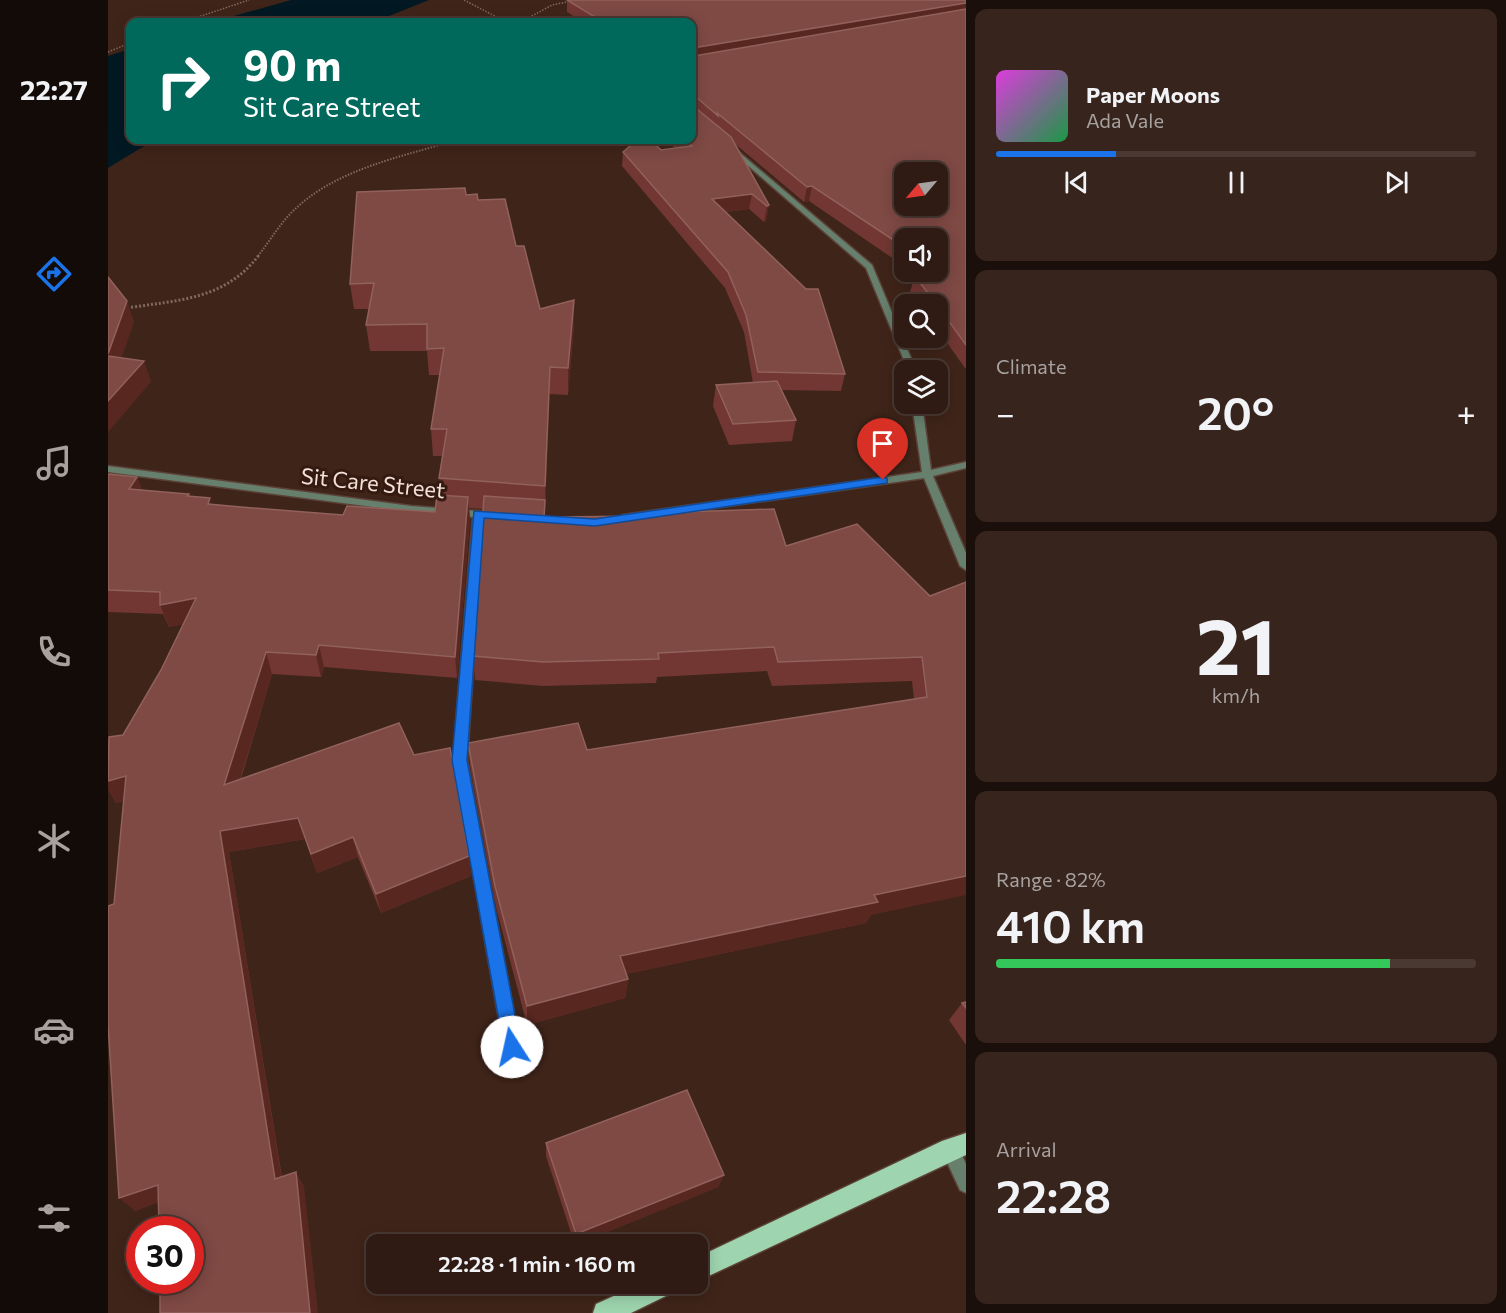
<!DOCTYPE html>
<html lang="en">
<head>
<meta charset="utf-8">
<style>
	body { margin:0; font-family:Commissioner,sans-serif; background:#37241c; color:#f1f3f6; height:100vh; display:flex; flex-direction:column; font-size:22px; white-space:nowrap }
	* { box-sizing:border-box; margin:0 }
	p { font-size:20px; color:#a7a1a0 }
	.icon { flex:none; width:33px; height:33px; fill:none; stroke:currentColor; stroke-width:2; stroke-linecap:round; stroke-linejoin:round }
	.map { position:relative; flex:1; overflow:hidden }
	.details { display:flex; flex-direction:column; gap:9px; padding:9px; background:#1a0f0a; width:540px }
	.details>* { flex:none }
	.top-card { position:absolute; left:18px; top:18px; width:570px; height:126px; border-radius:12px; box-shadow:0 3px 15px #0003,0 0 0 2px #4a3933; background:#00695c; color:#fff; overflow:hidden }
	.needle { width:39px; rotate:241deg }
	.fabs { position:absolute; left:786px; top:162px; display:grid; gap:12px }
	.fabs a { display:grid; place-items:center; width:54px; height:54px; border-radius:12px; background:#2f1b13; box-shadow:0 3px 15px #0003,0 0 0 2px #4a3933; font-size:30px }
	.speed { position:absolute; left:18px; top:1216px; display:flex; gap:12px; font-size:30px; font-weight:700; text-align:center }
	.speed>* { display:grid; place-content:center; width:78px; height:78px; border-radius:50%; background:#2f1b13; box-shadow:0 3px 15px #0003,0 0 0 2px #4a3933; line-height:1 }
	.speed .limit { border:9px solid #d22; background:#fff; color:#111 }
	.pin { position:absolute; display:grid; place-items:center; width:51px; height:51px; color:#fff; margin:-62px -26px; border-radius:50% 50% 50% 0; rotate:-45deg; box-shadow:0 0 6px #0007 }
	.pin .icon { rotate:45deg }
	.me { position:absolute; width:66px; margin:-33px; rotate:350deg; stroke-linejoin:round; filter:drop-shadow(0 0 4px #0008) }
	.turn { display:flex; align-items:center; gap:21px; height:126px; padding:0 18px; font-size:27px }
	.turn .icon { width:78px; height:78px; stroke-width:2.5 }
	.turn b { display:block; font-size:42px; line-height:51px }
	.big { font-size:45px; font-weight:600; line-height:1.1 }
	.details .tile { flex:1; display:flex; flex-direction:column; justify-content:center; gap:9px; min-width:0; padding:0 21px; border-radius:12px; background:#37241c }
	.details .dial { align-items:center; gap:0 }
	.dial b { font-size:78px; line-height:1 }
	.song { display:flex; align-items:center; gap:18px }
	.cover { width:72px; height:72px; border-radius:9px; background:linear-gradient(135deg,hsl(300 70% 55%),hsl(140 70% 35%)) }
	.played { height:6px; border-radius:3px; background:linear-gradient(90deg,#1a73e8 25%,#4a3933 25%) }
	.keys { display:flex; justify-content:space-around; direction:ltr }
	.heat { display:flex; justify-content:space-between; align-items:center; font-size:33px; direction:ltr }
	.charge { height:9px; border-radius:4px; background:linear-gradient(90deg,#34c759 82%,#4a3933 0) }
	.trip { position:absolute; left:258px; top:1234px; width:342px; height:60px; border-radius:12px; background:#2f1b13; box-shadow:0 3px 15px #0003,0 0 0 2px #4a3933; font-weight:600; line-height:60px; text-align:center }
	main { display:flex; flex:1; min-height:0 }
	.menu { display:flex; flex-direction:column; width:108px; justify-content:space-around; align-items:center; background:#130b08; color:#a7a1a0 }
	.menu .icon { width:42px; height:42px }
	.menu .active { color:#1a73e8 }
	.menu b { font-size:27px; color:#f1f3f6 }
	.map>svg:first-child { display:block }
</style>
</head>
<body>
<main>
<nav class="menu">
<b>22:27</b>
<svg class="icon active" aria-label="directions" viewBox="0 0 24 24"><path d="M12 3l9 9-9 9-9-9zM9 14v-3h6M13 9l2 2-2 2"/></svg>
<svg class="icon" aria-label="music" viewBox="0 0 24 24"><path d="M9 18V5l10-2v13"/><circle cx="6" cy="18" r="3"/><circle cx="16" cy="16" r="3"/></svg>
<svg class="icon" aria-label="phone" viewBox="0 0 24 24"><path d="M5 4h4l2 5-3 2q2 4 5 5l2-3 5 2v4C11 20 4 13 5 4z"/></svg>
<svg class="icon" aria-label="climate" viewBox="0 0 24 24"><path d="M12 3v18M4 7l16 10M4 17L20 7"/></svg>
<svg class="icon" aria-label="car" viewBox="0 0 24 24"><path d="M5 17H2v-5l4-1 3-4h7l3 4 3 1v5h-3M9 17h6M6 11h13"/><circle cx="7" cy="17" r="2"/><circle cx="17" cy="17" r="2"/></svg>
<svg class="icon" aria-label="filters" viewBox="0 0 24 24"><path d="M4 7h16M4 17h16"/><circle cx="9" cy="7" r="2"/><circle cx="15" cy="17" r="2"/></svg>
</nav>
<div class="map">
<svg width="858" height="1313" viewBox="0 0 858 1313">
	<rect width="100%" height="100%" fill="#3f2419"/>
	<g fill="#021923">
		<polygon points="183,0 321,0 266,22 105,22"/>
		<polygon points="22,49 22,140 46,140 0,168 0,56"/>
	</g>
	<g fill="none" stroke-linecap="round" stroke-linejoin="round">
		<defs>
			<g id="minor">
				<polygon points="622,148 626,148 764,265 808,370 800,370 758,268 622,150"/>
				<polygon points="804,404 814,404 823,470 858,462 858,468 825,476 858,553 858,570 852,566 816,478 515,521 510,518 515,515 814,472"/>
				<polygon points="0,466 303,506 395,513 396,515 395,517 375,517 359,760 412,1047 410,1053 404,1055 398,1053 396,1047 345,760 365,517 303,512 0,472"/>
				<polygon points="842,1140 848,1143 858,1164 858,1193 852,1190 833,1149 836,1143"/>
			</g>
			<g id="primary">
				<polygon points="858,1133 858,1155 590,1281 590,1257 834,1141"/>
				<polygon points="532,1284 570,1284 566,1292 523,1313 485,1313 488,1304"/>
			</g>
		</defs>
		<use href="#minor" stroke="#5c4238" stroke-width="3"/>
		<use href="#primary" stroke="#5c4238" stroke-width="3"/>
		<g stroke="#81695f" stroke-width="1.5" stroke-dasharray="1.5 1.5" stroke-linecap="butt">
			<polyline points="356,0 398,22"/>
			<polyline points="75,22 141,0"/>
			<polyline points="426,22 424,16 444,5 468,0"/>
			<polyline points="0,52 22,43"/>
		</g>
		<path stroke="#81695f" stroke-width="2" stroke-dasharray="1.5 1.5" stroke-linecap="butt" d="M150,256C161,242 171,225 184,212C227,169 293,157 349,140"/>
		<path stroke="#81695f" stroke-width="3" stroke-dasharray="2 2" stroke-linecap="butt" d="M19,308C70,300 117,300 151,255"/>
		<use href="#minor" fill="#66806d" fill-rule="evenodd"/>
		<use href="#primary" fill="#9ed4af" fill-rule="evenodd"/>
	</g>
	<g fill="#723732">
		<polygon points="459,0 858,0 858,368 857,368 830,330 830,304 811,304 802,292 807,276 811,276 805,272 830,272 830,238 796,238 796,266 701,201 696,202 626,143 661,205 658,220 656,222 641,209 618,212 737,374 733,391 673,390 688,420 684,441 621,445 605,406 608,385 645,383 636,332 617,288 514,166 515,152 567,148 557,140 584,140 584,22 475,22 459,12"/>
		<polygon points="358,195 370,200 408,246 432,309 466,300 466,326 460,395 441,394 437,517 542,516 543,513 678,546 822,596 858,582 763,915 758,923 518,974 520,979 517,998 419,1025 388,907 362,766 360,743 479,750 806,699 804,681 664,686 659,671 549,677 548,683 435,686 367,680 365,656 375,509 361,508 362,519 349,678 216,667 213,677 164,674 133,779 363,876 273,913 250,857 209,873 197,839 121,852 174,1177 196,1186 50,1202 27,1211 6,904 16,801 8,803 0,789 0,742 15,735 53,670 75,624 61,627 55,614 0,612 0,474 29,477 34,490 81,494 82,496 104,504 133,507 235,515 327,512 332,495 331,478 334,456 325,456 323,429 332,375 321,375 319,351 262,351 258,325 261,309 246,309 242,284"/>
		<polygon points="858,1002 858,1045 841,1020 854,1003"/>
		<polygon points="438,1143 616,1175 610,1187 467,1245 438,1156"/>
	</g>
	<g fill="#582820">
		<polygon points="858,3 858,13 584,61 584,53 585,48"/>
		<polygon points="704,186 701,201 696,202 699,187"/>
		<polygon points="644,194 641,209 602,214 604,199"/>
		<polygon points="661,205 658,220 656,222 659,206"/>
		<polygon points="466,300 466,326 460,395 460,368"/>
		<polygon points="19,301 26,322 7,377 0,357 0,354"/>
		<polygon points="36,361 43,382 0,432 0,401"/>
		<polygon points="442,367 441,394 437,514 437,486"/>
		<polygon points="29,477 37,499 21,489"/>
		<polygon points="360,497 362,519 349,678 347,657"/>
		<polygon points="88,598 96,620 61,627 52,605"/>
		<polygon points="211,645 216,667 213,677 208,655"/>
		<polygon points="158,652 164,674 124,806 116,785"/>
		<polygon points="18,776 29,797 8,803 0,789 0,781"/>
		<polygon points="190,818 197,839 121,852 176,1192 167,1179 112,831"/>
		<polygon points="245,837 250,857 209,873 203,854"/>
		<polygon points="361,856 363,876 273,913 268,894"/>
		<polygon points="858,876 858,895 763,915 758,923 509,976 512,956 766,895"/>
		<polygon points="520,979 517,998 419,1025 419,1006"/>
		<polygon points="188,1172 196,1186 210,1313 202,1313"/>
		<polygon points="616,1175 610,1187 467,1245 468,1234"/>
		<polygon points="50,1185 64,1197 27,1211 11,1198"/>
	</g>
	<g fill="#7f4944" stroke="#91615b" stroke-width="1.5" fill-rule="evenodd">
		<polygon points="459,0 858,0 858,3 585,48 584,53 584,22 495,22"/>
		<path d="M858,9V345L830,306V304H828L807,276L834,272L830,269V238H796V247L704,186L699,187L609,113L610,116L587,96L584,97V105L623,137L661,205L659,206L644,194L604,199L698,289H710L737,374L650,372L638,315L620,272L515,152L529,140H543L553,150L584,146L576,140H584V54L586,56ZM796,172H830V206H796Z"/>
		<polygon points="357,188 358,195 369,194 370,200 397,199 408,246 416,246 432,309 466,300 460,368 442,367 437,486 331,478 339,429 323,429 336,348 319,349 319,324 258,325 266,283 242,284 249,192"/>
		<polygon points="0,277 19,301 0,354"/>
		<polygon points="0,356 36,361 0,401"/>
		<polygon points="669,381 688,420 625,424 608,385"/>
		<polygon points="0,474 29,477 21,489 81,494 79,496 102,498 100,504 133,507 235,515 239,506 327,512 329,495 360,497 347,657 211,645 208,655 158,652 116,785 291,723 306,755 342,748 361,856 268,894 245,837 203,854 190,818 112,831 167,1179 188,1172 202,1313 52,1313 52,1281 82,1281 82,1230 51,1230 50,1185 11,1198 0,1024 0,906 6,904 18,776 0,781 1,737 15,735 53,670 88,598 52,605 52,592 0,590"/>
		<polygon points="376,496 437,500 436,517 543,516 543,513 666,509 678,546 749,524 822,596 858,582 858,876 766,895 770,902 512,956 520,979 419,1006 387,886 360,743 470,723 479,750 819,697 814,657 670,662 666,647 550,653 551,659 435,662 365,656"/>
		<polygon points="858,1002 858,1008 854,1003"/>
		<polygon points="579,1090 616,1175 468,1234 438,1143"/>
	</g>
	<polygon fill="#1a73e8" stroke="#114b97" stroke-width="1.5" points="775,477 779,478 779,483 487,526 376,518 359,760 413,1047 410,1054 404,1057 397,1054 344,760 366,511 487,519"/>
	<g text-anchor="middle" stroke-width="6" stroke-linejoin="round" paint-order="stroke">
		<g font-size="22" fill="#f2e0d9" stroke="#341a10">
			<text transform="translate(265 483) rotate(6)" y="8">Sit Care Street</text>
		</g>
	</g>
</svg>
<div class="fabs">
<a><svg class="needle" viewBox="-14 -14 28 28"><path d="M0-13l5 13h-10z" fill="#e53935"/><path d="M0 13l5-13h-10z" fill="#a7a1a0"/></svg></a>
<a><svg class="icon" aria-label="sound" viewBox="0 0 24 24"><path d="M4 9h4l5-4v14l-5-4H4zM17 9q2 3 0 6"/></svg></a>
<a><svg class="icon" aria-label="search" viewBox="0 0 24 24"><circle cx="10" cy="10" r="6"/><path d="M15 15l6 6"/></svg></a>
<a><svg class="icon" aria-label="layers" viewBox="0 0 24 24"><path d="M12 4l9 5-9 5-9-5zM3 14l9 5 9-5"/></svg></a>
</div>
<div class="speed"><div class="limit">30</div></div>
<div class="pin" style="left:775px;top:480px;background:#d93025"><svg class="icon" aria-label="arrive" viewBox="0 0 24 24"><path d="M6 21V4h12l-3 4 3 4H6"/></svg></div>
<svg class="me" style="left:404px;top:1047px" viewBox="-20 -20 40 40"><circle r="19" fill="#fff"/><path d="M0-13L10 11 0 6-10 11z" fill="#1a73e8"/></svg>
<div class="trip">22:28 · 1 min · 160 m</div>
<div class="top-card">
<div class="turn"><svg class="icon" aria-label="right" viewBox="0 0 24 24"><path d="M7 20v-9h11M14 6l5 5-5 5"/></svg><div><b>90 m</b>Sit Care Street</div></div>
</div>
</div>
<section class="details">
<div class="tile">
<div class="song"><i class="cover"></i><div><b>Paper Moons</b><p>Ada Vale</p></div></div>
<div class="played"></div>
<div class="keys"><svg class="icon" aria-label="previous" viewBox="0 0 24 24"><path d="M18 5L8 12l10 7zM5 5v14"/></svg><svg class="icon" aria-label="pause" viewBox="0 0 24 24"><path d="M8 5v14M16 5v14"/></svg><svg class="icon" aria-label="next" viewBox="0 0 24 24"><path d="M6 5l10 7-10 7zM19 5v14"/></svg></div>
</div>
<div class="tile"><p>Climate</p>
<div class="heat"><a>−</a><b class="big">20°</b><a>+</a></div>
</div>
<div class="tile dial"><b>21</b><p>km/h</p></div>
<div class="tile"><p>Range · 82%</p><b class="big">410 km</b><div class="charge"></div></div>
<div class="tile"><p>Arrival</p><b class="big">22:28</b></div>
</section>
</main>
</body>
</html>
